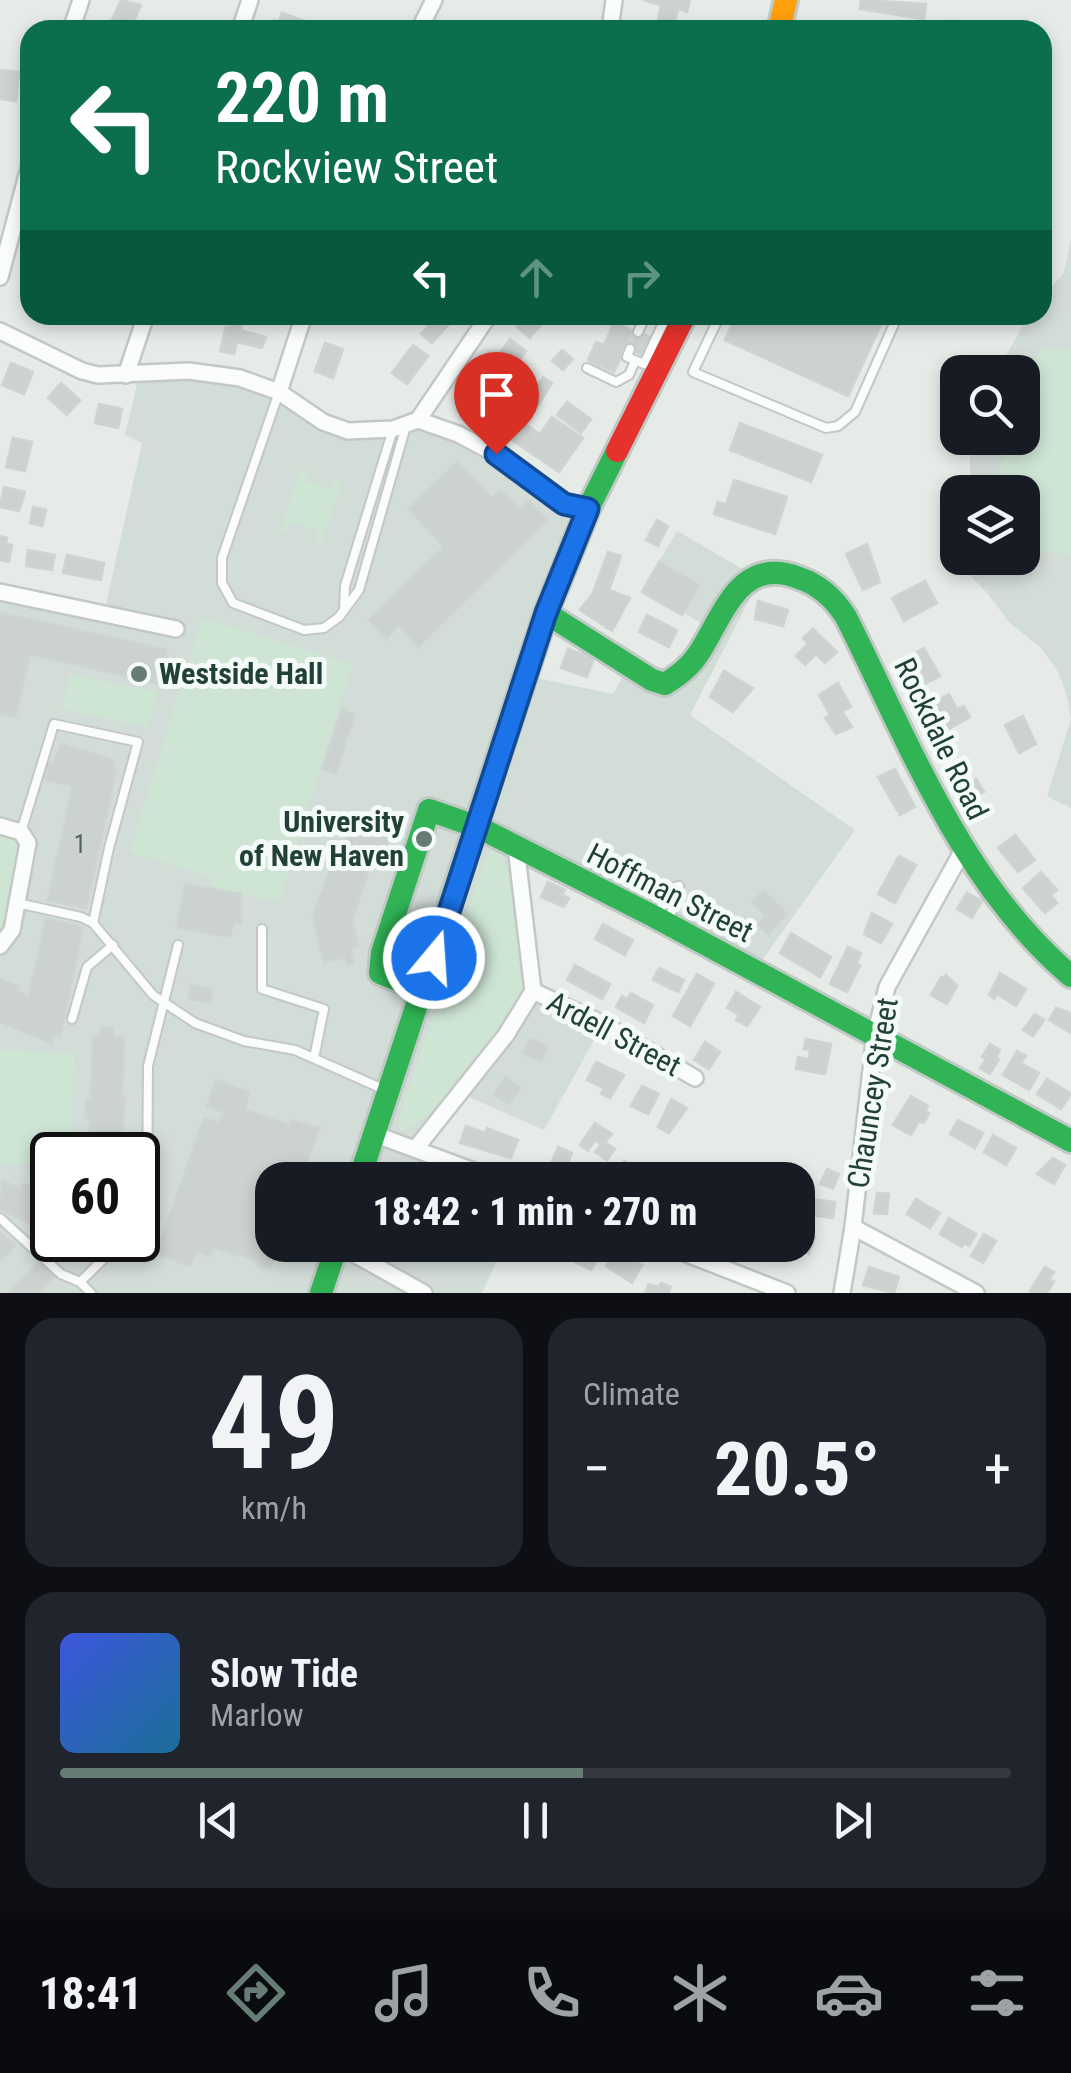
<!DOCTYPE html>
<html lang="en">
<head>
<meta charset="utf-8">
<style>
	body { margin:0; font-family:"Roboto Condensed",sans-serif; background:#20242c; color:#f1f3f6; height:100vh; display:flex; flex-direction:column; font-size:38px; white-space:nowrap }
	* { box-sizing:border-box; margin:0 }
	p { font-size:32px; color:#9ea1a6 }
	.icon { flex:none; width:55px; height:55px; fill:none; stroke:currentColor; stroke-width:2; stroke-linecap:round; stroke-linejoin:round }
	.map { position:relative; height:1293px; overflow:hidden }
	.sheet { display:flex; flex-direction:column; gap:25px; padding:25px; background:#0d0f14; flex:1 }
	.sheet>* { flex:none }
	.guide { position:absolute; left:20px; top:20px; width:1032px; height:305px; border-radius:30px; box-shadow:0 5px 15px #0003; background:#0b6e4f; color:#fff; overflow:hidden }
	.buttons { position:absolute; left:940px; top:355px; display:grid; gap:20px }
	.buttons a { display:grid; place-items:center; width:100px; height:100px; border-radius:20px; background:#171b24; box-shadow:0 5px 15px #0003; font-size:50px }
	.speed { position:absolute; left:30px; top:1132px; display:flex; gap:20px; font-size:50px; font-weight:700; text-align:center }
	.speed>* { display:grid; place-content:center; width:130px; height:130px; border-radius:50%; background:#171b24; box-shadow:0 5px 15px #0003; line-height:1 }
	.speed .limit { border:5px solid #111; border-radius:15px; background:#fff; color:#111 }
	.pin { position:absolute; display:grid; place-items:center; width:85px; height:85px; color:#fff; margin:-102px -42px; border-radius:50% 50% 50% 0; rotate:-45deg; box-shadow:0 0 10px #0007 }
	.pin .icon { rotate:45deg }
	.me { position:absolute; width:110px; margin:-55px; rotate:18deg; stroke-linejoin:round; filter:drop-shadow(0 0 8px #0008) }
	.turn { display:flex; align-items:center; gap:35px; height:210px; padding:0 30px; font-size:45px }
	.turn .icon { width:130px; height:130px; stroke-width:2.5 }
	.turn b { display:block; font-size:70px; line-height:85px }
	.lanes { display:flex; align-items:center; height:95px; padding:0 30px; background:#0003; justify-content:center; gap:50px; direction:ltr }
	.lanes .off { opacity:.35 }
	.big { font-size:75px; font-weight:800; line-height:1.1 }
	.sheet .widget { flex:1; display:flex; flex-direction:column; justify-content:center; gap:15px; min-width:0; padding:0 35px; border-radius:30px; background:#20242c }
	.sheet .dial { align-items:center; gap:0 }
	.dial b { font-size:130px; line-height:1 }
	.song { display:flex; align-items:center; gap:30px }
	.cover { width:120px; height:120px; border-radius:15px; background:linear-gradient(135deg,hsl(230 70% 55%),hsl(200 70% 35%)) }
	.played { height:10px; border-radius:5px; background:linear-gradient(90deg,#667c75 55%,#363941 55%) }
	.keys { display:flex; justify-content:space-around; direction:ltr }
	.heat { display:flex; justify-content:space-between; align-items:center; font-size:55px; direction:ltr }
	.sheet .tiles { flex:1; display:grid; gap:25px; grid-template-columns:1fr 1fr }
	.widget:last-child { grid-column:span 2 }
	.trip { position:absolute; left:255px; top:1162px; width:560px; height:100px; border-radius:30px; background:#171b24; box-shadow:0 5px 15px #0003; font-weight:800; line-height:100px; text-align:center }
	.tabs { display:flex; height:160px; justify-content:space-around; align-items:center; background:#090b0e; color:#9ea1a6 }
	.tabs .icon { width:70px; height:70px }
	.tabs .current { color:#667c75 }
	.tabs b { font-size:45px; color:#f1f3f6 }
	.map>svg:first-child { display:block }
</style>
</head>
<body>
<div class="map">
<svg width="1071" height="1293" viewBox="0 0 1071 1293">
	<rect width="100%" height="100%" fill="#e6ebe8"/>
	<g fill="#d3ddd8" fill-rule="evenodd">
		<polygon points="1071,239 1071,808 1047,796 1071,719 1066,692 1057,670 1041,648 1009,622 987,593 939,544 957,517 958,558 1022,558 1022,492 975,492 981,484 970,473 970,444 972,438 1022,438 1022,372 991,372 994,360 1004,359 1029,315 1042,315 1043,298 1064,272"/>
		<path d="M139,375L240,378L336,427L406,426L458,434L563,503L588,509L527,676L613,694L629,666L660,683L712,629L642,590L677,531L760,579L690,715L855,830L755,970L517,848L533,991L603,1024L544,1130L462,1094L417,1148L498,1180H272V1245H504L482,1293H0V592L104,613L142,443L125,435ZM52,1155H138V1240H52Z"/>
	</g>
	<g fill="#cee5d4">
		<path d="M1045,348L1071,349V554L1023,551L1022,492H994L1008,438H1022C1022,407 1019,369 1045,348Z"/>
		<polygon points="300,470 308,471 305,481 332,489 336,480 342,482 321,543 316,542 319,530 289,522 286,531 281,530"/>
		<polygon points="202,618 352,664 280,898 273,902 210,886 212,877 130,852"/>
		<polygon points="70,674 157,692 149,727 62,709"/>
		<polygon points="0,835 16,836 20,843 7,919 0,936"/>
		<path d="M493,849L503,852C510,888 528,950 524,984C520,1016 433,1123 401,1131L397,1124L486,857Z"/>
		<polygon points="0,1050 74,1053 70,1155 52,1155 52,1165 0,1164"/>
	</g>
	<g fill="#ccd2d0" stroke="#ced4d1" stroke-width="2.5">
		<polygon points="121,0 141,5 130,30 110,24"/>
		<polygon points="643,0 690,0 687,12 678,9 674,24 658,20 661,5"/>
		<polygon points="861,0 926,4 924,19 860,9"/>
		<polygon points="282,13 323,28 322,30 270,30 274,20 279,22"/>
		<polygon points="952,21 1004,30 951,30"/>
		<polygon points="0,70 19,72 16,101 0,99"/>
		<polygon points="429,315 434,319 439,315 449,324 432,343 421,334 428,326 423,322"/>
		<polygon points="527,315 541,315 546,319 530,338 517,327"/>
		<polygon points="736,315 878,315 884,318 848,396 725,340"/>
		<polygon points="231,320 242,322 240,330 266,337 262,348 237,342 234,354 220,351 226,327 230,328"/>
		<polygon points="614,322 633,331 614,372 588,360 596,342 604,345"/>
		<polygon points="636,331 654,339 646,357 628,348"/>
		<polygon points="510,339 526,351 507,377 491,365"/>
		<polygon points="325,343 343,349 333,378 315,371"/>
		<polygon points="413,345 428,356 407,384 392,373"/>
		<polygon points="562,350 573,359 563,370 552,361"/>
		<polygon points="11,363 33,372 24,394 2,385"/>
		<polygon points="543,377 552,383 534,412 525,406"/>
		<polygon points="61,383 80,400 67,415 48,398"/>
		<polygon points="474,388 494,402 482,414 464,402"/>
		<polygon points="567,402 591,419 581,433 557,415"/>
		<polygon points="99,404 122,409 118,428 95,423"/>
		<polygon points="512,415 540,434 552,417 583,438 559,472 500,432"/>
		<polygon points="740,423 822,455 811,482 730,450"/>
		<polygon points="13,438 32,442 25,471 6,467"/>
		<polygon points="457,462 492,498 501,491 520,510 529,501 547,519 418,647 399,625 386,639 369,620 444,547 409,509"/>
		<polygon points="734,480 787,497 775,534 714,514 718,502 726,505"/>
		<polygon points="4,487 25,492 19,511 0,507"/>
		<polygon points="33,507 46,510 42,526 30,523"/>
		<polygon points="657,520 668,526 658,546 646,540"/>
		<polygon points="0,536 7,538 6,544 12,545 9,562 0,560"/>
		<polygon points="867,544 880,582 863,590 846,554"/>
		<polygon points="28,550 55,555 52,570 26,566"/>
		<polygon points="608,552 621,556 609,590 630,598 612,631 580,610 593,593"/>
		<polygon points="67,555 104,563 101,580 63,573"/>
		<polygon points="659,562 699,585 682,615 642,592"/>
		<polygon points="925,581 937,603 904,621 892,598"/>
		<polygon points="758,601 788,610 783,626 755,619"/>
		<polygon points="1,613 167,650 159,684 30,654 15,717 0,714"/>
		<polygon points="647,615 677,630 669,647 639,632"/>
		<polygon points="813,629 837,652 825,663 816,654 805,665 796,656 808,643 803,638"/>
		<polygon points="924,648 940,676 921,686 905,659"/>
		<polygon points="568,649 594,658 587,677 561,668"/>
		<polygon points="724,671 753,688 733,712 710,697"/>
		<polygon points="838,683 851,707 842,711 852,727 836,734 825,718 830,715 819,695"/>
		<polygon points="949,694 957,709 964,706 970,717 945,731 930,705"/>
		<polygon points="342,710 354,715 336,774 322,769"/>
		<polygon points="1023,716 1036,744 1019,753 1005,725"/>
		<polygon points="61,744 114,760 112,770 116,771 86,908 48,900 73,786 46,780 49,763 53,764"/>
		<polygon points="895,769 915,807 900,815 878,777"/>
		<polygon points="976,779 984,792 968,803 961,793"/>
		<polygon points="373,817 387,833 391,830 396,835 385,844 390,850 370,867 352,921 358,946 350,948 353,963 347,965 345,957 324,962 313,917 338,847"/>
		<polygon points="1015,835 1035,860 1018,872 998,848"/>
		<polygon points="899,856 916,865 895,903 878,894"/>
		<polygon points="1041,872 1057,890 1051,895 1057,903 1045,913 1023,888"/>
		<polygon points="548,882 565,890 562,895 569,898 564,907 541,897"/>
		<polygon points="185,884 241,894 241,923 233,922 230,937 177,927"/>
		<polygon points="764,891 787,914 768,934 758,924 766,916 752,902"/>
		<polygon points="967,893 982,901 972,918 957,909"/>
		<polygon points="872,913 892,924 881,943 864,934"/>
		<polygon points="46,919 83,927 60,1037 53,1035 52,1043 0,1022 0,979 19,987 17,991 29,997"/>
		<polygon points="603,924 633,940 625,955 595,939"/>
		<polygon points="791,933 831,957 820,977 780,953"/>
		<polygon points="848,947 861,953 856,964 860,965 847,992 830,984"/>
		<polygon points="575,965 610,984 602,999 567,980"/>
		<polygon points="659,968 684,980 678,992 653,980"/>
		<polygon points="1000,973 1026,989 1016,1006 997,994 994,999 989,995"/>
		<polygon points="697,974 714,984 690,1026 673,1016"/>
		<polygon points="946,975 957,986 947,1004 931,995 941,977 944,978"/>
		<polygon points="191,985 212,989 211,1002 189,999"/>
		<polygon points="736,992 760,1007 747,1026 736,1020 739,1015 727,1008"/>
		<polygon points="631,993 653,1005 644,1023 616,1007 622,996 627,999"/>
		<polygon points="1056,1008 1071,1013 1071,1033 1049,1020"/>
		<polygon points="1035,1014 1044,1020 1033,1036 1023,1030"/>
		<polygon points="101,1027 113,1028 112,1037 124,1038 122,1097 125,1097 120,1155 89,1155 90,1119 85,1118 86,1100 91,1100 93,1037 100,1037"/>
		<polygon points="530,1038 548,1047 541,1061 523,1053"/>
		<polygon points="806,1039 831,1044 825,1074 796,1069 798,1057 809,1059 810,1050 804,1049"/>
		<polygon points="705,1042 720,1052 709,1069 694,1060"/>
		<polygon points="990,1044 1000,1050 996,1057 999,1059 990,1074 980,1068 986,1059 982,1057"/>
		<polygon points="1017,1051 1026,1056 1021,1063 1039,1073 1029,1090 1003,1075"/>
		<polygon points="596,1062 624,1075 610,1098 601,1094 604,1088 587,1080"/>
		<polygon points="506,1077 521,1088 509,1104 494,1094"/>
		<polygon points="1047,1079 1071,1094 1061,1109 1037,1094"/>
		<polygon points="216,1080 249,1092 245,1110 289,1125 291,1120 319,1128 301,1180 272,1180 272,1245 279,1245 270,1270 257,1266 259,1261 212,1247 210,1256 196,1251 190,1266 156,1254 204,1118 219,1123 223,1112 207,1106"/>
		<polygon points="642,1086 659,1094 648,1114 631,1106"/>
		<polygon points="911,1096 928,1106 925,1111 929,1113 924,1123 919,1121 911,1135 893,1125"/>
		<polygon points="671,1099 687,1108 669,1133 658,1127"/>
		<polygon points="958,1120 983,1133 975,1148 950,1134"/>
		<polygon points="595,1123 612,1134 605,1142 615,1149 607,1160 595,1152 601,1144 595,1140 588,1151 580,1145"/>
		<polygon points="466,1126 485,1133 487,1128 518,1140 511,1158 460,1143"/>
		<polygon points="993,1135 1016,1148 1006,1165 984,1152"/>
		<polygon points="558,1147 572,1153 564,1172 550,1166"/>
		<polygon points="1053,1158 1065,1165 1054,1184 1037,1174"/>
		<polygon points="624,1161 640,1169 635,1180 615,1180"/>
		<polygon points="655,1168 682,1178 681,1180 651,1180"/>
		<polygon points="827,1169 839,1174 833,1189 820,1184"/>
		<polygon points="3,1181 20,1189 22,1184 34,1185 30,1194 52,1205 40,1228 0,1209"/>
		<polygon points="877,1193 889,1194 887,1214 874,1213"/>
		<polygon points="813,1199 835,1202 833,1218 810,1215"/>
		<polygon points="916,1199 940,1213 930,1228 907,1214"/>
		<polygon points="949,1218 976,1234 969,1246 964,1243 962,1247 940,1234"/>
		<polygon points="798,1226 810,1231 809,1235 815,1237 809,1254 797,1245"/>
		<polygon points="1,1233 15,1246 0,1261 0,1233"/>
		<polygon points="984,1234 996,1241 983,1263 971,1256"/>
		<polygon points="530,1245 561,1245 557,1255"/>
		<polygon points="593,1245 607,1245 591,1270 575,1262 583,1246 590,1250"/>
		<polygon points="614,1251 642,1265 632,1283 606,1266"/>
		<polygon points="41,1260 56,1273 37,1293 9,1293"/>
		<polygon points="869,1267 899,1277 894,1293 863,1285"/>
		<polygon points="1045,1267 1054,1272 1049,1279 1054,1282 1047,1293 1032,1293 1030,1291"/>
		<polygon points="661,1283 671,1287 668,1293 645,1293 649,1284 659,1287"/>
	</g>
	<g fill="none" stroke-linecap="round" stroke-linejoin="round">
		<defs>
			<g id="lane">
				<polyline points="720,315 693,372 826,428 838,426 855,412 898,315"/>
				<polyline points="638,332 646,315"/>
				<polyline points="630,349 627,357 644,364 664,321"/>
				<polyline points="587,368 616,382 629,375 635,361"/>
				<polyline points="279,392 222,558 222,583 233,603 304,630 324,628 339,617 359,590 406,426"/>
				<polyline points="344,610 345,586 393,429"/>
				<polyline points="21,832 54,724 138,742 109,848 93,923"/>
				<polyline points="17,903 81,917 93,923 153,995 195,1023 244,1041 295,1050 385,1090"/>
				<polyline points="658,913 672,888 679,886"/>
				<polyline points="668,919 679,896 679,886"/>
				<polyline points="262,929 262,989 324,1009 314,1058"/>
				<polyline points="72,1019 87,967 113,945"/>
				<polyline points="0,1218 61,1274 80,1282 91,1293"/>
				<polyline points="138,1223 147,1196 148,1066 178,945"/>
				<polyline points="80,1282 123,1240"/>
			</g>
			<g id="street">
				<polyline points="71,30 81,0"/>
				<polyline points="240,30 250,0"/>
				<polyline points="419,30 434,0"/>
				<polyline points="610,30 614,0"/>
				<polyline points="0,277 30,164"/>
				<polyline points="0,331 82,371 98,375 189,371 240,378 279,392 323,422 348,431 393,429 418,420 458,434 496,454 564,504 588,509"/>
				<polyline points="126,375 146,315"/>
				<polyline points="279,392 304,315"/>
				<polyline points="418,420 489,315"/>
				<polyline points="0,592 176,629"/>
				<polyline points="0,826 21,832 28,843 12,930 0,946"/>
				<polyline points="533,991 603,1024 695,1078"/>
				<polyline points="374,1134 498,1180"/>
				<polyline points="416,1148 506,1035 533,991 516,847"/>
				<polyline points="853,1227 976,1293"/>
				<polyline points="338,1245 424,1293"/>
				<polyline points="664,1245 787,1293"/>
				<polyline points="842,1293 853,1227 875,1035 887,987 963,850"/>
			</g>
			<g id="fast">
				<path d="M546,613L652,680L665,684C679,675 690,667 699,653C724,614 740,555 799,578C820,585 834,598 846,617C909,742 962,884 1071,976"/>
				<polyline points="423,990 380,973 382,953 429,810 478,827 655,917 1071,1141"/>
				<polyline points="359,1180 546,613 588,509 617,451"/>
				<polyline points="321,1293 337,1245"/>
			</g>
			<polyline id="slow" points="779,30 786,0"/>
			<polyline id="jam" points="617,451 685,315"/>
		</defs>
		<use href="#lane" stroke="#c3c8c5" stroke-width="12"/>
		<use href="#street" stroke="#c3c8c5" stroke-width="20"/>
		<use href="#fast" stroke="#c1c9c5" stroke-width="28"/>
		<use href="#slow" stroke="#c1c9c5" stroke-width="28"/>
		<use href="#jam" stroke="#c1c9c5" stroke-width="28"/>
		<use href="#lane" stroke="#fbfcfc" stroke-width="8"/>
		<use href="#street" stroke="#fbfcfc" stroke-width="15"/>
		<use href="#fast" stroke="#30b455" stroke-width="22"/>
		<use href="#slow" stroke="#ff9f0a" stroke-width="22"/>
		<use href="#jam" stroke="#e5322d" stroke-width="22"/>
	</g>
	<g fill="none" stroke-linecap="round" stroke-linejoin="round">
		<defs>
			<polyline id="route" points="434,958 546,613 588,509 564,504 496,454"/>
		</defs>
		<use href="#route" stroke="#114b97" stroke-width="25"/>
		<use href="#route" stroke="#1a73e8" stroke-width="18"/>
	</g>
	<g fill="#667c75" stroke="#f4faf7" stroke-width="4">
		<circle cx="139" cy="674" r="10"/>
		<circle cx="424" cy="839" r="10"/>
	</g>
	<g text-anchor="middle" stroke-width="10" stroke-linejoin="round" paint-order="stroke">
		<g font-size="25" fill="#4d665e">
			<text x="80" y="853">1</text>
		</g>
		<g font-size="30" font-weight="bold" fill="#214137" stroke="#f4faf7" text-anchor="start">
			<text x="159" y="684">Westside Hall</text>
			<text x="404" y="832" text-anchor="end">University<tspan x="404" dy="34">of New Haven</tspan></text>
		</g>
		<g font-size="30" fill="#214137" stroke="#f4faf7">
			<text transform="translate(941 739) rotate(64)" y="10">Rockdale Road</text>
			<text transform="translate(670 893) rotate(27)" y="10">Hoffman Street</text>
			<text transform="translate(614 1034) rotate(28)" y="10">Ardell Street</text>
			<text transform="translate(873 1093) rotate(-81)" y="10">Chauncey Street</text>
		</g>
	</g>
</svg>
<div class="buttons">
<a><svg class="icon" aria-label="search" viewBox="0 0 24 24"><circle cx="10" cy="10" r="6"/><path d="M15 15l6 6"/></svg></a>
<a><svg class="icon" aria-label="layers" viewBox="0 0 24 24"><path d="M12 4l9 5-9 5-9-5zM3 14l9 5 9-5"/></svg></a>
</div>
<div class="speed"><div class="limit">60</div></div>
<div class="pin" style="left:496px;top:454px;background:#d93025"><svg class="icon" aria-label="arrive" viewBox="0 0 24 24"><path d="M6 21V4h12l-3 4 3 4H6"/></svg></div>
<svg class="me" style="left:434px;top:958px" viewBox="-20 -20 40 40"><circle r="17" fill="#1a73e8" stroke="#fff" stroke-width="3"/><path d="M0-11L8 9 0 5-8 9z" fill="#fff"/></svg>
<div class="trip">18:42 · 1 min · 270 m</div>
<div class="guide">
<div class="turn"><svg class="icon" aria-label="left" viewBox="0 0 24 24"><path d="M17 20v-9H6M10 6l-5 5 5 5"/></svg><div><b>220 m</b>Rockview Street</div></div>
<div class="lanes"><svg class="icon" aria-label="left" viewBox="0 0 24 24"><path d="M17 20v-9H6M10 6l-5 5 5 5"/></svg><svg class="icon off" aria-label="ahead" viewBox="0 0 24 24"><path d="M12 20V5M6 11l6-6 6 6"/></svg><svg class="icon off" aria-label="right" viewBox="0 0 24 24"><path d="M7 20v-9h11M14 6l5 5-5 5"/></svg></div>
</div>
</div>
<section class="sheet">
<div class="tiles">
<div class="widget dial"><b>49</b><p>km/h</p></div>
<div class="widget"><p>Climate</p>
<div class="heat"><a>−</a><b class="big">20.5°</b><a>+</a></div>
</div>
<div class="widget">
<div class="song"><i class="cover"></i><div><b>Slow Tide</b><p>Marlow</p></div></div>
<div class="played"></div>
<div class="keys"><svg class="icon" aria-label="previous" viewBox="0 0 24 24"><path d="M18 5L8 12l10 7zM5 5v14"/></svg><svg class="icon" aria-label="pause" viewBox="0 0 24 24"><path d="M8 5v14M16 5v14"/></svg><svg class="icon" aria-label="next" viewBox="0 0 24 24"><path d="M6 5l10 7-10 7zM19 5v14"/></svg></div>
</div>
</div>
</section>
<nav class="tabs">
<b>18:41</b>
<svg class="icon current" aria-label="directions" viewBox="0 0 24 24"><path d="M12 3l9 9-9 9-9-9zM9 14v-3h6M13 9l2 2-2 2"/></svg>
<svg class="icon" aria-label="music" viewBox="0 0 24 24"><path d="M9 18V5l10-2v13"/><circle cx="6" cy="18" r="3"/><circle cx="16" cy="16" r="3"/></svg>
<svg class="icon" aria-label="phone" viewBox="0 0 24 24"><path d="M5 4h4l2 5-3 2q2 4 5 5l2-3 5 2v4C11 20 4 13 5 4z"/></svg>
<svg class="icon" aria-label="climate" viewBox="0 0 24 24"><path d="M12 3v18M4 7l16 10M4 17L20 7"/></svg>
<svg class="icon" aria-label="car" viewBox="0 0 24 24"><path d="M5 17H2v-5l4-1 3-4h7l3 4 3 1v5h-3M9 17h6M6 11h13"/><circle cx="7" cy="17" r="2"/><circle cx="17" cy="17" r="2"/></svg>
<svg class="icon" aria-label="filters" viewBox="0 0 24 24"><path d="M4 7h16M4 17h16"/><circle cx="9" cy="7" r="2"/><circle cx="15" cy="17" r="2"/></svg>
</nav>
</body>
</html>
